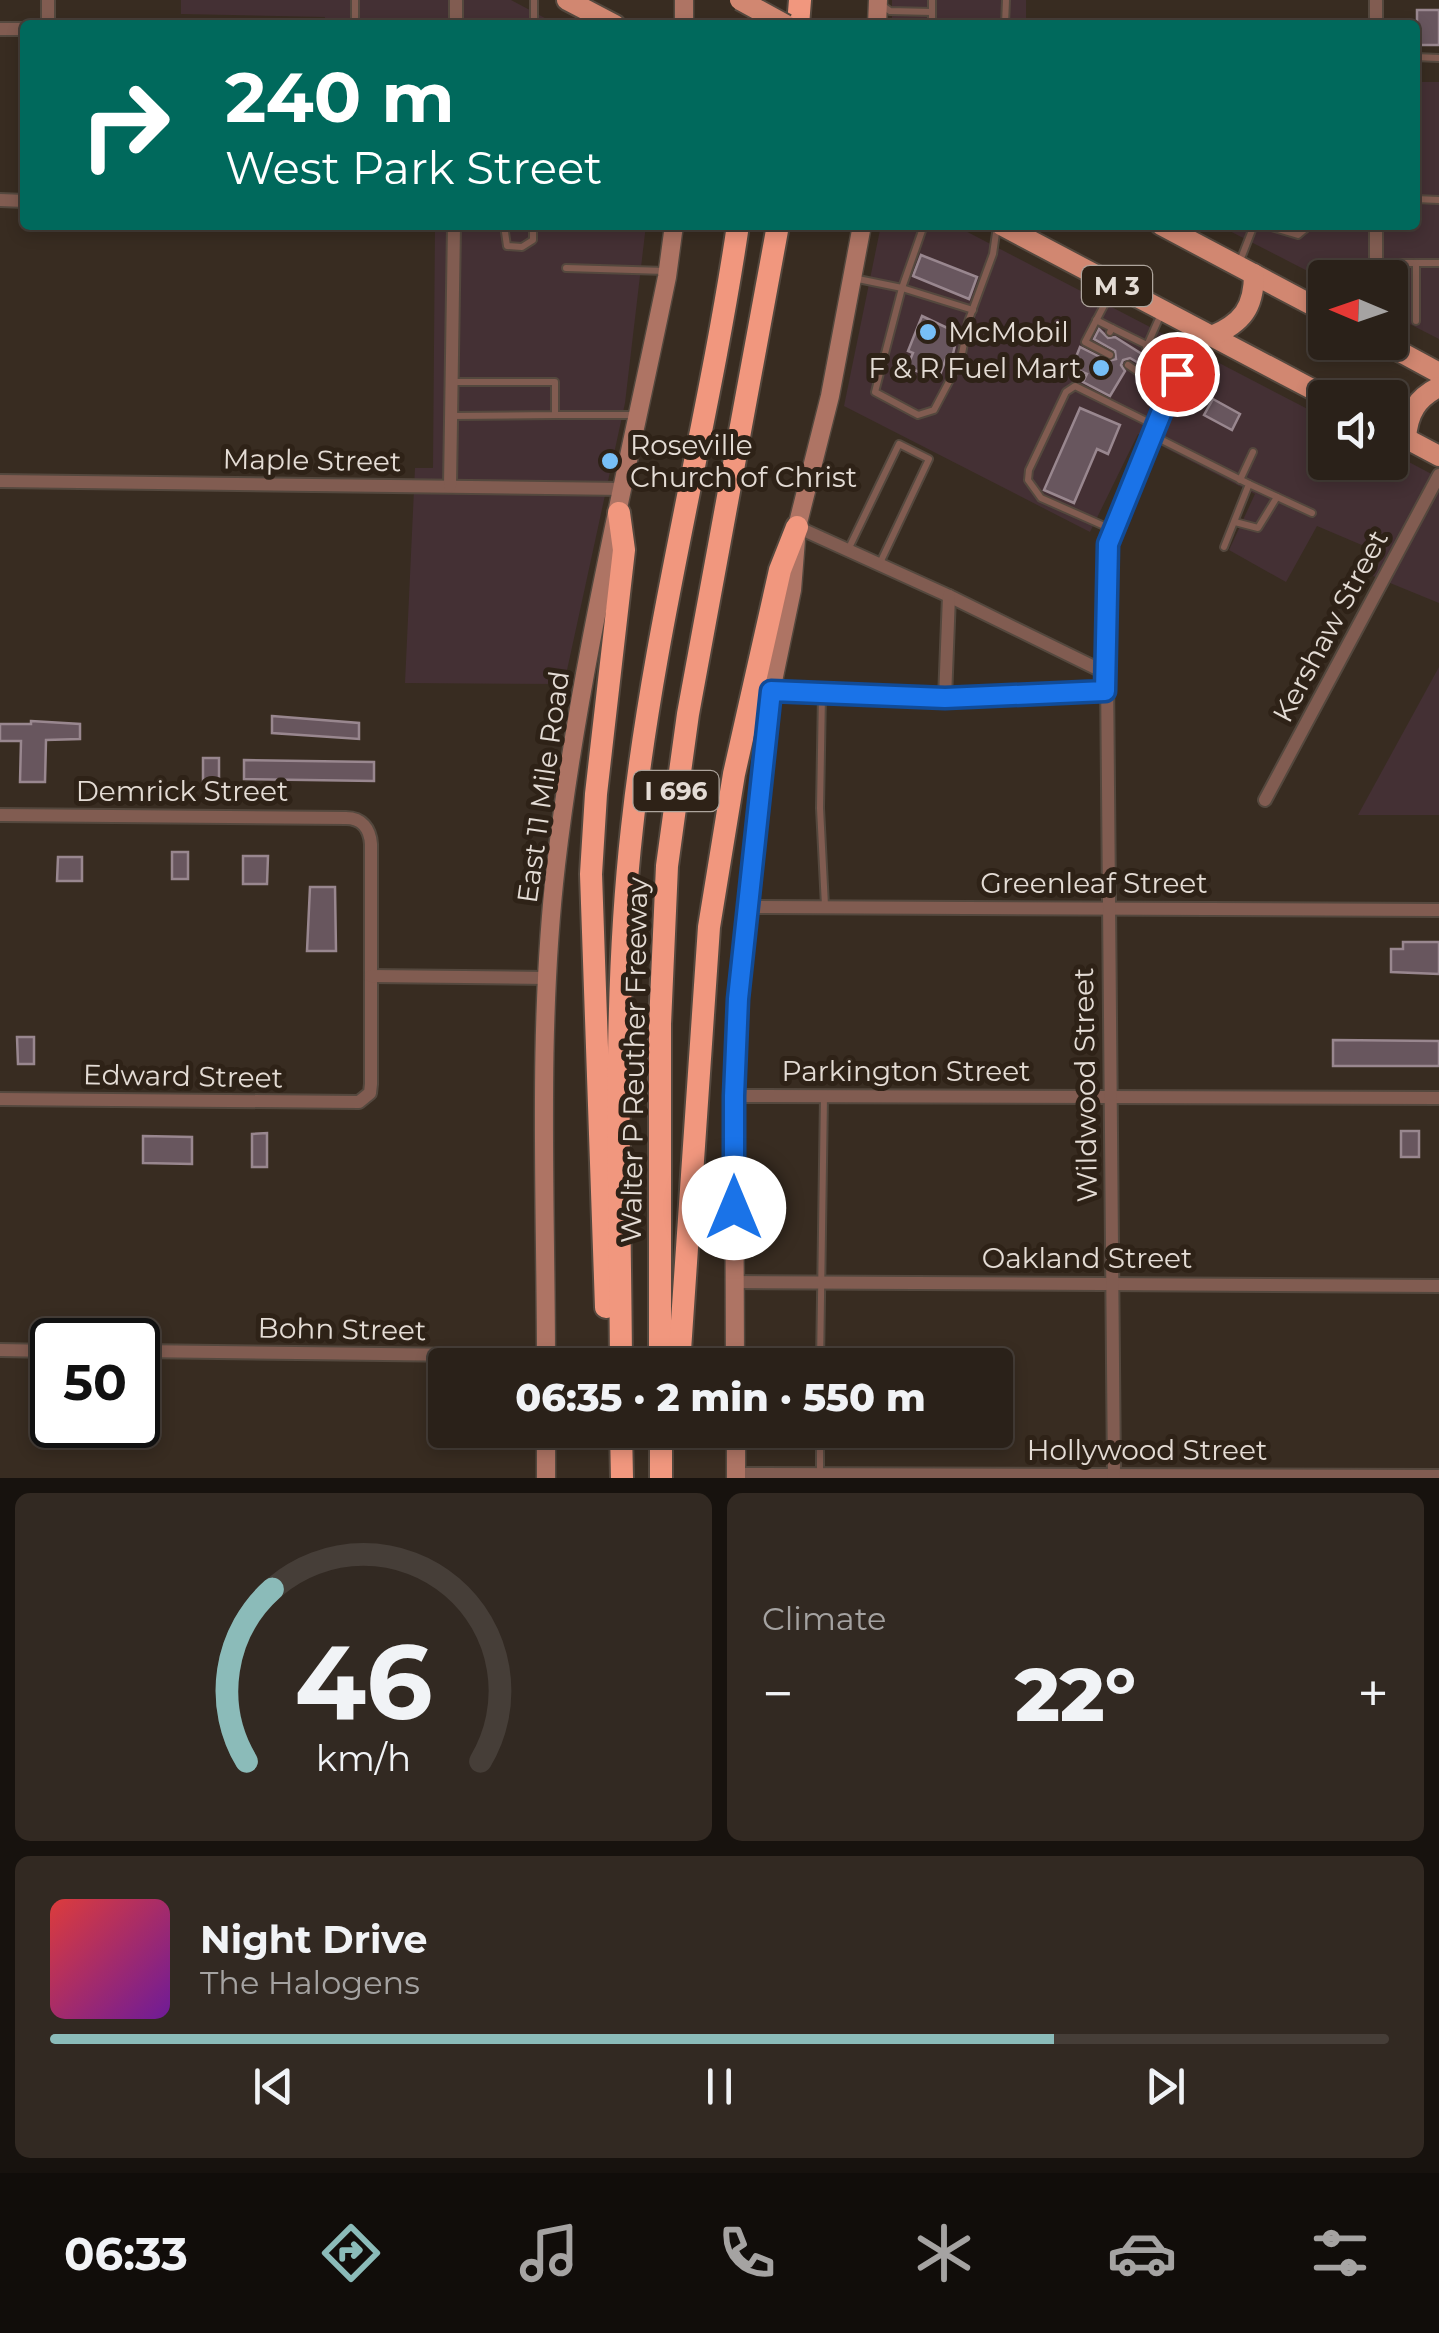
<!DOCTYPE html>
<html lang="en">
<head>
<meta charset="utf-8">
<style>
	body { margin:0; font-family:Montserrat,sans-serif; background:#322922; color:#f1f3f6; height:100vh; display:flex; flex-direction:column; font-size:38px; white-space:nowrap }
	* { box-sizing:border-box; margin:0 }
	p { font-size:32px; color:#a5a3a2 }
	.icon { flex:none; width:55px; height:55px; fill:none; stroke:currentColor; stroke-width:2; stroke-linecap:round; stroke-linejoin:round }
	.map { position:relative; height:1478px; overflow:hidden }
	.panel { display:flex; flex-direction:column; gap:15px; padding:15px; background:#17120e; flex:1 }
	.panel>* { flex:none }
	.hud { position:absolute; left:20px; top:20px; width:1400px; height:210px; border-radius:10px; box-shadow:0 5px 15px #0003,0 0 0 2px #463e38; background:#00695c; color:#fff; overflow:hidden }
	.needle { width:65px; rotate:272deg }
	.controls { position:absolute; left:1308px; top:260px; display:grid; gap:20px }
	.controls a { display:grid; place-items:center; width:100px; height:100px; border-radius:10px; background:#2a2119; box-shadow:0 5px 15px #0003,0 0 0 2px #463e38; font-size:50px }
	.speed { position:absolute; left:30px; top:1318px; display:flex; gap:20px; font-size:50px; font-weight:700; text-align:center }
	.speed>* { display:grid; place-content:center; width:130px; height:130px; border-radius:50%; background:#2a2119; box-shadow:0 5px 15px #0003,0 0 0 2px #463e38; line-height:1 }
	.speed .limit { border:5px solid #111; border-radius:15px; background:#fff; color:#111 }
	.pin { position:absolute; display:grid; place-items:center; width:85px; height:85px; color:#fff; margin:-42px; border:5px solid #fff; border-radius:50%; box-shadow:0 2px 10px #0007 }
	.me { position:absolute; width:110px; margin:-55px; rotate:0deg; stroke-linejoin:round; filter:drop-shadow(0 0 8px #0008) }
	.turn { display:flex; align-items:center; gap:35px; height:210px; padding:0 40px; font-size:45px }
	.turn .icon { width:130px; height:130px; stroke-width:2.5 }
	.turn b { display:block; font-size:70px; line-height:85px }
	.big { font-size:75px; font-weight:800; line-height:1.1 }
	.panel .tile { flex:1; display:flex; flex-direction:column; justify-content:center; gap:15px; min-width:0; padding:0 35px; border-radius:15px; background:#322922 }
	.panel .dial { align-items:center; gap:0 }
	.dial svg { height:260px; overflow:visible; fill:none; stroke:#463e38; stroke-width:7; stroke-linecap:round; text-anchor:middle }
	.dial text { fill:#f1f3f6; stroke:none }
	.song { display:flex; align-items:center; gap:30px }
	.cover { width:120px; height:120px; border-radius:15px; background:linear-gradient(135deg,hsl(0 70% 55%),hsl(280 70% 35%)) }
	.played { height:10px; border-radius:5px; background:linear-gradient(90deg,#8bbbb9 75%,#463e38 75%) }
	.keys { display:flex; justify-content:space-around; direction:ltr }
	.heat { display:flex; justify-content:space-between; align-items:center; font-size:55px; direction:ltr }
	.panel .tiles { flex:1; display:grid; gap:15px; grid-template-columns:1fr 1fr }
	.tile:last-child { grid-column:span 2 }
	.trip { position:absolute; left:428px; top:1348px; width:585px; height:100px; border-radius:10px; background:#2a2119; box-shadow:0 5px 15px #0003,0 0 0 2px #463e38; font-weight:800; line-height:100px; text-align:center }
	.tabs { display:flex; height:160px; justify-content:space-around; align-items:center; background:#110d0a; color:#a5a3a2 }
	.tabs .icon { width:70px; height:70px }
	.tabs .current { color:#8bbbb9 }
	.tabs b { font-size:45px; color:#f1f3f6 }
	.map>svg:first-child { display:block }
</style>
</head>
<body>
<div class="map">
<svg width="1439" height="1478" viewBox="0 0 1439 1478">
	<rect width="100%" height="100%" fill="#382c21"/>
	<g fill="#443034">
		<polygon points="181,0 511,0 558,25 325,25 325,17 181,14"/>
		<rect x="892" y="0" width="134" height="25"/>
		<polygon points="1415,82 1439,82 1439,339 1390,314 1390,278 1325,278 1325,280 1218,225 1415,225"/>
		<polygon points="435,225 646,225 625,403 564,684 405,683 415,468 433,468"/>
		<polygon points="881,225 954,225 1325,418 1325,462 1390,462 1390,452 1439,478 1439,603 1373,576 1383,554 1317,526 1286,582 1229,550 1255,494 1138,434 1090,532 844,406"/>
		<polygon points="1439,667 1439,815 1358,815"/>
	</g>
	<g fill="#68565e" stroke="#99878f" stroke-width="2.5">
		<rect x="1417" y="10" width="22" height="35"/>
		<polygon points="921,255 977,277 969,299 913,276"/>
		<polygon points="922,316 958,333 952,358 947,356 938,380 907,367 913,353 908,351"/>
		<polygon points="1099,329 1108,338 1115,337 1142,354 1153,356 1147,368 1130,358 1123,360 1121,365 1125,371 1110,396 1083,382 1087,374 1080,371 1076,357 1080,347 1108,361 1116,359 1115,351 1094,339"/>
		<polygon points="1213,399 1240,414 1232,430 1204,415"/>
		<polygon points="1080,408 1120,425 1108,454 1097,449 1074,503 1044,490"/>
		<polygon points="272,716 359,723 359,739 272,733"/>
		<polygon points="31,721 80,724 80,739 46,740 45,782 20,782 21,741 0,741 0,724 31,724"/>
		<rect x="203" y="758" width="16" height="27"/>
		<polygon points="244,760 374,762 374,781 244,779"/>
		<rect x="172" y="852" width="16" height="27"/>
		<polygon points="243,856 268,856 267,884 243,884"/>
		<polygon points="58,857 82,857 82,881 57,881"/>
		<polygon points="310,887 335,887 336,951 307,951"/>
		<polygon points="1403,942 1439,942 1439,974 1391,972 1391,949 1403,949"/>
		<polygon points="17,1037 34,1037 34,1064 18,1064"/>
		<polygon points="1333,1040 1439,1041 1439,1066 1333,1066"/>
		<rect x="1401" y="1131" width="18" height="26"/>
		<polygon points="267,1133 267,1167 252,1167 252,1134"/>
		<polygon points="143,1136 192,1137 192,1164 143,1163"/>
	</g>
	<g fill="none" stroke-linecap="round" stroke-linejoin="round">
		<defs>
			<g id="lane">
				<polyline points="883,6 890,11 932,12"/>
				<polyline points="355,25 355,0"/>
				<polyline points="534,25 534,0"/>
				<polyline points="932,25 932,0"/>
				<polyline points="1005,25 1006,0"/>
				<polyline points="1415,57 1439,58"/>
				<polyline points="1415,199 1439,200"/>
				<polyline points="504,225 507,246 522,247 533,240 533,225"/>
				<polyline points="924,225 902,288 875,392 918,415 934,410 961,359 968,322 993,254 997,226"/>
				<polyline points="1265,225 1298,235 1310,225"/>
				<polyline points="1240,261 1254,225"/>
				<polyline points="1378,263 1439,263"/>
				<polyline points="566,268 666,271"/>
				<polyline points="853,278 902,288 973,310"/>
				<polyline points="1096,320 1112,328 1110,332"/>
				<polyline points="1416,321 1416,263"/>
				<polyline points="1112,328 1159,351 1160,357 1149,380"/>
				<polyline points="1146,348 1161,314"/>
				<polyline points="1110,355 1085,342 1112,290"/>
				<polyline points="1128,365 1168,393"/>
				<polyline points="555,415 634,415"/>
				<polyline points="453,416 555,415 555,382 453,382"/>
				<polyline points="1152,435 1249,484 1224,547"/>
				<polyline points="1240,480 1253,452"/>
				<polyline points="1249,484 1312,513"/>
				<polyline points="1235,522 1258,528 1277,497"/>
				<polyline points="1111,529 1041,498 1028,480 1029,470 1066,392 1075,386 1154,425"/>
				<polyline points="848,550 899,444 929,459 880,563"/>
				<polyline points="822,693 820,808 825,906"/>
				<polyline points="820,1365 824,1096"/>
				<polyline points="820,1474 820,1430"/>
			</g>
			<g id="street">
				<polyline points="48,0 48,25"/>
				<polyline points="1376,0 1376,25"/>
				<polyline points="456,25 456,0"/>
				<polyline points="0,29 25,29"/>
				<polyline points="0,200 25,201"/>
				<polyline points="1376,278 1376,225"/>
				<polyline points="0,481 624,489"/>
				<polyline points="450,486 454,225"/>
				<polyline points="797,527 949,596 1104,672"/>
				<polyline points="771,691 945,698 1105,691"/>
				<polyline points="945,698 949,596"/>
				<polyline points="1265,800 1439,475"/>
				<path d="M0,815L346,818C362,818 370,829 371,844V1084L370,1093L359,1102L0,1099"/>
				<polyline points="748,907 1439,910"/>
				<polyline points="371,976 547,978"/>
				<polyline points="734,1096 1439,1098"/>
				<polyline points="735,1282 1439,1286"/>
				<polyline points="0,1350 52,1351"/>
				<polyline points="138,1351 546,1356"/>
				<polyline points="736,1474 1439,1476"/>
				<polyline points="1114,1478 1106,556 1120,507 1197,328"/>
			</g>
			<g id="secondary">
				<polyline points="684,25 684,0"/>
				<polyline points="877,25 878,0"/>
				<path d="M546,1365C546,1199 537,1030 556,865C579,667 627,472 667,277L674,225"/>
				<polyline points="735,1365 734,1096 738,999 771,691 792,590 797,527 830,396 862,225"/>
				<polyline points="546,1430 546,1478"/>
				<polyline points="736,1430 736,1478"/>
			</g>
			<g id="primary">
				<polyline points="567,0 615,25"/>
				<polyline points="1001,225 1329,398"/>
				<polyline points="1161,225 1325,312"/>
				<path d="M1212,336C1242,323 1254,308 1254,274"/>
				<polyline points="1382,342 1439,373"/>
				<polyline points="1390,430 1439,456"/>
				<path d="M1406,438C1408,413 1417,398 1439,387"/>
			</g>
			<g id="highway">
				<polyline points="798,25 800,0"/>
				<polyline points="606,1307 591,874 596,794 624,550 619,513"/>
				<path d="M621,1365C620,1186 612,1006 632,828C654,625 708,427 738,225"/>
				<polyline points="660,1365 660,1024 667,866 688,714 778,225"/>
				<polyline points="679,1365 709,927 734,774 780,570 797,527"/>
				<polyline points="621,1430 622,1478"/>
				<polyline points="661,1430 661,1478"/>
			</g>
		</defs>
		<use href="#lane" stroke="#54483e" stroke-width="10"/>
		<use href="#street" stroke="#54483e" stroke-width="16"/>
		<use href="#secondary" stroke="#54483e" stroke-width="21"/>
		<use href="#primary" stroke="#54483e" stroke-width="24"/>
		<use href="#highway" stroke="#54483e" stroke-width="26"/>
		<use href="#lane" stroke="#815c51" stroke-width="6"/>
		<use href="#street" stroke="#815c51" stroke-width="12"/>
		<use href="#secondary" stroke="#ae7464" stroke-width="18"/>
		<use href="#primary" stroke="#d18771" stroke-width="20"/>
		<use href="#highway" stroke="#f1977e" stroke-width="22"/>
		<defs>
			<polyline id="primary-bridge" points="740,0 786,25"/>
		</defs>
		<use href="#primary-bridge" stroke="#54483e" stroke-width="24" stroke-linecap="butt"/>
		<use href="#primary-bridge" stroke="#d18771" stroke-width="20"/>
	</g>
	<g fill="none" stroke-linecap="round" stroke-linejoin="round">
		<defs>
			<polyline id="route" points="734,1208 734,1096 738,999 771,691 945,698 1105,691 1108,544 1177,374"/>
		</defs>
		<use href="#route" stroke="#114b97" stroke-width="25"/>
		<use href="#route" stroke="#1a73e8" stroke-width="18"/>
	</g>
	<g fill="#77bff7" stroke="#2e2217" stroke-width="4">
		<circle cx="928" cy="332" r="10"/>
		<circle cx="1101" cy="368" r="10"/>
		<circle cx="610" cy="461" r="10"/>
	</g>
	<g text-anchor="middle" stroke-width="10" stroke-linejoin="round" paint-order="stroke">
		<g fill="#2e2217" stroke="#ada49c" stroke-width="2.5">
			<rect x="1082" y="266" width="70" height="40" rx="8"/>
			<rect x="633.5" y="771" width="85" height="40" rx="8"/>
		</g>
		<g font-size="25" font-weight="bold" fill="#e4dcd5">
			<text x="1117" y="295">M 3</text>
			<text x="676" y="800">I 696</text>
		</g>
		<g font-size="28" fill="#e4dcd5" stroke="#2e2217" text-anchor="start">
			<text x="948" y="342">McMobil</text>
			<text x="1081" y="378" text-anchor="end">F &amp; R Fuel Mart</text>
			<text x="630" y="455">Roseville<tspan x="630" dy="32">Church of Christ</tspan></text>
		</g>
		<g font-size="28" fill="#e4dcd5" stroke="#2e2217">
			<text transform="translate(312 460) rotate(1)" y="10">Maple Street</text>
			<text transform="translate(1330 626) rotate(-62)" y="10">Kershaw Street</text>
			<text transform="translate(543 787) rotate(-82)" y="10">East 11 Mile Road</text>
			<text x="182" y="801">Demrick Street</text>
			<text x="1094" y="893">Greenleaf Street</text>
			<text transform="translate(634 1060) rotate(-89)" y="10">Walter P Reuther Freeway</text>
			<text x="906" y="1081">Parkington Street</text>
			<text transform="translate(183 1076) rotate(1)" y="10">Edward Street</text>
			<text transform="translate(1085 1085) rotate(-91)" y="10">Wildwood Street</text>
			<text x="1087" y="1268">Oakland Street</text>
			<text transform="translate(342 1329) rotate(1)" y="10">Bohn Street</text>
			<text x="1147" y="1460">Hollywood Street</text>
		</g>
	</g>
</svg>
<div class="controls">
<a><svg class="needle" viewBox="-14 -14 28 28"><path d="M0-13l5 13h-10z" fill="#e53935"/><path d="M0 13l5-13h-10z" fill="#a5a3a2"/></svg></a>
<a><svg class="icon" aria-label="sound" viewBox="0 0 24 24"><path d="M4 9h4l5-4v14l-5-4H4zM17 9q2 3 0 6"/></svg></a>
</div>
<div class="speed"><div class="limit">50</div></div>
<div class="pin" style="left:1177px;top:374px;background:#d93025"><svg class="icon" aria-label="arrive" viewBox="0 0 24 24"><path d="M6 21V4h12l-3 4 3 4H6"/></svg></div>
<svg class="me" style="left:734px;top:1208px" viewBox="-20 -20 40 40"><circle r="19" fill="#fff"/><path d="M0-13L10 11 0 6-10 11z" fill="#1a73e8"/></svg>
<div class="trip">06:35 · 2 min · 550 m</div>
<div class="hud">
<div class="turn"><svg class="icon" aria-label="right" viewBox="0 0 24 24"><path d="M7 20v-9h11M14 6l5 5-5 5"/></svg><div><b>240 m</b>West Park Street</div></div>
</div>
</div>
<section class="panel">
<div class="tiles">
<div class="tile dial"><svg viewBox="0 0 100 80">
<path d="M14 69A42 42 0 1 1 86 69"/>
<path d="M14 69A42 42 0 0 1 22 16" stroke="#8bbbb9"/>
<text x="50" y="56" font-size="32" font-weight="700">46</text>
<text x="50" y="72" font-size="11">km/h</text>
</svg></div>
<div class="tile"><p>Climate</p>
<div class="heat"><a>−</a><b class="big">22°</b><a>+</a></div>
</div>
<div class="tile">
<div class="song"><i class="cover"></i><div><b>Night Drive</b><p>The Halogens</p></div></div>
<div class="played"></div>
<div class="keys"><svg class="icon" aria-label="previous" viewBox="0 0 24 24"><path d="M18 5L8 12l10 7zM5 5v14"/></svg><svg class="icon" aria-label="pause" viewBox="0 0 24 24"><path d="M8 5v14M16 5v14"/></svg><svg class="icon" aria-label="next" viewBox="0 0 24 24"><path d="M6 5l10 7-10 7zM19 5v14"/></svg></div>
</div>
</div>
</section>
<nav class="tabs">
<b>06:33</b>
<svg class="icon current" aria-label="directions" viewBox="0 0 24 24"><path d="M12 3l9 9-9 9-9-9zM9 14v-3h6M13 9l2 2-2 2"/></svg>
<svg class="icon" aria-label="music" viewBox="0 0 24 24"><path d="M9 18V5l10-2v13"/><circle cx="6" cy="18" r="3"/><circle cx="16" cy="16" r="3"/></svg>
<svg class="icon" aria-label="phone" viewBox="0 0 24 24"><path d="M5 4h4l2 5-3 2q2 4 5 5l2-3 5 2v4C11 20 4 13 5 4z"/></svg>
<svg class="icon" aria-label="climate" viewBox="0 0 24 24"><path d="M12 3v18M4 7l16 10M4 17L20 7"/></svg>
<svg class="icon" aria-label="car" viewBox="0 0 24 24"><path d="M5 17H2v-5l4-1 3-4h7l3 4 3 1v5h-3M9 17h6M6 11h13"/><circle cx="7" cy="17" r="2"/><circle cx="17" cy="17" r="2"/></svg>
<svg class="icon" aria-label="filters" viewBox="0 0 24 24"><path d="M4 7h16M4 17h16"/><circle cx="9" cy="7" r="2"/><circle cx="15" cy="17" r="2"/></svg>
</nav>
</body>
</html>
